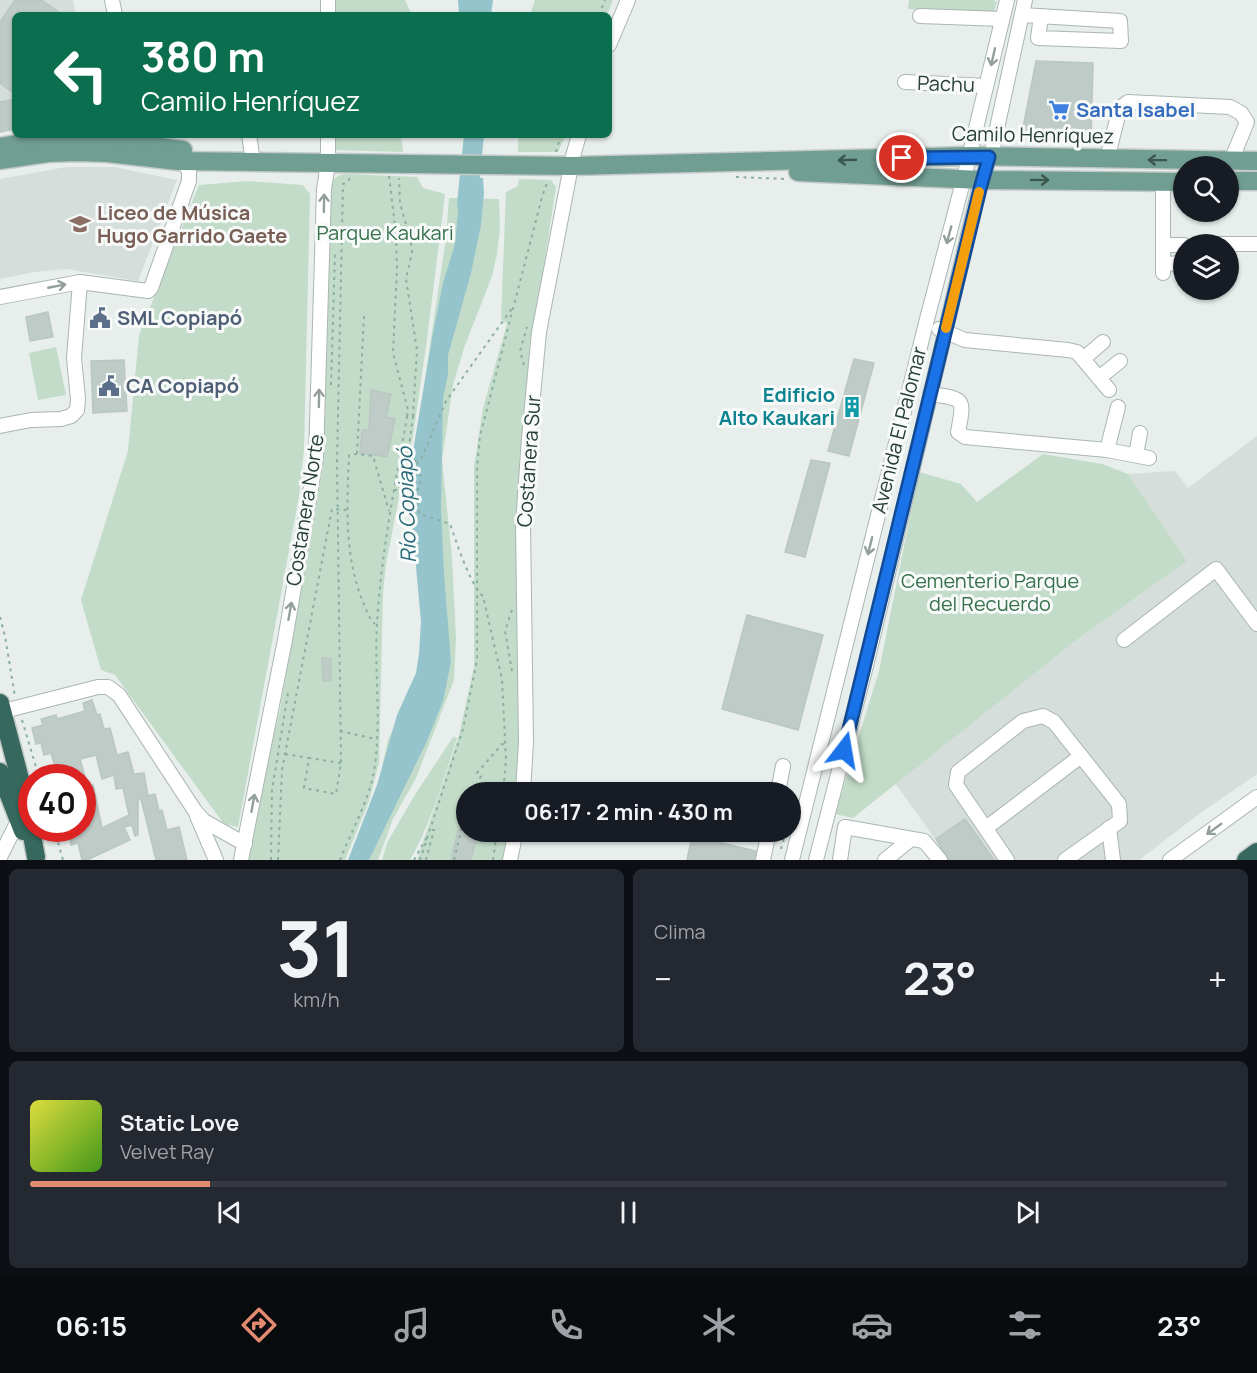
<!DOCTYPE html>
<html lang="es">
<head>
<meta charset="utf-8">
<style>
	body { margin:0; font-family:Manrope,sans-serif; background:#242831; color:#f1f3f6; height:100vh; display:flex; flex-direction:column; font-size:22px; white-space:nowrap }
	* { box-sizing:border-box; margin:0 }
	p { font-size:20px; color:#9ea1a6 }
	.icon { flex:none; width:33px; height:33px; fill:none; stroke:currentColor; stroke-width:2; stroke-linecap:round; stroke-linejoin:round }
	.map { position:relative; height:860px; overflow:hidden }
	.details { display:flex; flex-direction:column; gap:9px; padding:9px; background:#0d0f14; flex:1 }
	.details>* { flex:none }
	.hud { position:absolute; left:12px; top:12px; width:600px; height:126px; border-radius:9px; box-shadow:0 2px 4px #0004; background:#0b6e4f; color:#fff; overflow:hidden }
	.buttons { position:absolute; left:1173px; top:156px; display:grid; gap:12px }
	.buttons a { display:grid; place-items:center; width:66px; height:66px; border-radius:50%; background:#171b24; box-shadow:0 2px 4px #0004; font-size:30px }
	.speed { position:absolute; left:18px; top:764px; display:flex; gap:12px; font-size:30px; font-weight:700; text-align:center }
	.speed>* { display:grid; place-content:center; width:78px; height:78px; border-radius:50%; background:#171b24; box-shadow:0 2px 4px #0004; line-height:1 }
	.speed .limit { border:9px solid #d22; background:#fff; color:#111 }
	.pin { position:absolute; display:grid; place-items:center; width:51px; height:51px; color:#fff; margin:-26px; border:3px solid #fff; border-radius:50%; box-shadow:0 2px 6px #0007 }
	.me { position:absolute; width:66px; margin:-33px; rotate:14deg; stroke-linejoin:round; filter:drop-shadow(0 0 4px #0008) }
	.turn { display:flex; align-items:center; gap:21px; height:126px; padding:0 30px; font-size:27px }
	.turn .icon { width:78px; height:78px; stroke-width:2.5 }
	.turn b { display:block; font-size:42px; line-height:51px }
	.big { font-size:45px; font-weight:700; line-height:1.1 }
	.details .card { flex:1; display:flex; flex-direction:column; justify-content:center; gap:9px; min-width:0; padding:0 21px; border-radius:9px; background:#242831 }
	.details .dial { align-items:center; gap:0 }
	.dial b { font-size:78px; line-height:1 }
	.song { display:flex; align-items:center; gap:18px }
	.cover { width:72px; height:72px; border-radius:9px; background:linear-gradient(135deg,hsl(60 70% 55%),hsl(100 70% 35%)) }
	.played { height:6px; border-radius:3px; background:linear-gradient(90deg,#e38b70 15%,#363941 15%) }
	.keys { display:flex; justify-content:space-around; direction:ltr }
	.heat { display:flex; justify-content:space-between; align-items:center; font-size:33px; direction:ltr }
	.details .tiles { flex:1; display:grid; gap:9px; grid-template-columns:1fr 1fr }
	.card:last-child { grid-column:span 2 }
	.trip { position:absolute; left:456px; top:782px; width:345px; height:60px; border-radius:30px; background:#171b24; box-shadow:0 2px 4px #0004; font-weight:700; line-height:60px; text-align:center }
	.tab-bar { display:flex; height:96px; justify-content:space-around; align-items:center; background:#090b0e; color:#9ea1a6 }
	.tab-bar .icon { width:42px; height:42px }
	.tab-bar .active { color:#e38b70 }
	.tab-bar b { font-size:27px; color:#f1f3f6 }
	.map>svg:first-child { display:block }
</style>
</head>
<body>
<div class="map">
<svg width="1257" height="860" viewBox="0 0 1257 860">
	<rect width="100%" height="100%" fill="#e7eeeb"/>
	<g fill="#d5deda">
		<polygon points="0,0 73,0 76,15 15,15 15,129 0,132"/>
		<polygon points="66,167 114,167 177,180 138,281 66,269 34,272 0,279 0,179"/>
		<polygon points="1257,436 1257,774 1199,814 1139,860 950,860 895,783 1074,642 1187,561 1128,474 1175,471 1188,488"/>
	</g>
	<g fill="#c3dcc9">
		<polygon points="335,0 405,0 412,15 335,15"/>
		<polygon points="535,0 613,0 607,15 530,15"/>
		<polygon points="909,0 993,0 997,2 993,15 908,9"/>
		<polygon points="335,135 401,135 403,152 335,150"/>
		<polygon points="518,135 566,135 558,152 518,152"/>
		<path d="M344,174L417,177L423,188L445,194L427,340L413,436L402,491L400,492L386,564L383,592L379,763L369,801L345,860H245L280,709L312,531L319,483L322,450L330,187C333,179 336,176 344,174Z"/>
		<polygon points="519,179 551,180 556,187 537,310 519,792 466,792 466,831 514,831 508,860 417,860 459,735 474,667 474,467 483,408 507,324 501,319 506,192 518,186"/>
		<polygon points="247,181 303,185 310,194 304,450 299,496 238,827 224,824 115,675 101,670 81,600 128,451 139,335 199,185"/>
		<polygon points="449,198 499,199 500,227 497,254 492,276 464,348 453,385 442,460 452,557 456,638 454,680 416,778 393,819 378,860 351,860 380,777 388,740 417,677 424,618 417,433 446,238"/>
		<polygon points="56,347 66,395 38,400 29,353"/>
		<polygon points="1043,454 1102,464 1128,474 1187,561 1074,642 853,818 835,814 879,671 919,472 961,484 977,502"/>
		<path d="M453,737L457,738C443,779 432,822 410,860H382L387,843L413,798Z"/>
	</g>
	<g fill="#96c4cc">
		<polygon points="458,0 493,0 491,15 459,15"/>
		<polygon points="461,178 483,178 484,193 481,225 471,273 448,355 448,375 443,398 441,508 444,574 451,662 443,701 427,741 369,860 348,860 377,785 397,715 416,673 419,654 421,621 409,491 412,457 432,338 443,283 455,244"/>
	</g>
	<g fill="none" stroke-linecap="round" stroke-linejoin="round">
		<polyline stroke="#96c4cc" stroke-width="20" points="467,204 474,135"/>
	</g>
	<g fill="#bfcbc7" stroke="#bac7c1" stroke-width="1.5">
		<polygon points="15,0 41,0 63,15 15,15 15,94 0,83 0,22"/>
		<polygon points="1036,61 1093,63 1091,140 1021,138"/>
		<polygon points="15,99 15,129 0,132 0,102"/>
		<polygon points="48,312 53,337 30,341 26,317"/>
		<polygon points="854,359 874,363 849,456 828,451"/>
		<polygon points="124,360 127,411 93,413 91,361"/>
		<polygon points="371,390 391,394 386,417 395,419 387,457 360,453 362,430 369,430"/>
		<polygon points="811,460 830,463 805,557 785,552"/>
		<polygon points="747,615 823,635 798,730 722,709"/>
		<polygon points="322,658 331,659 331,681 323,681"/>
		<polygon points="92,700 97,715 100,714 104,729 110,728 117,755 128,752 134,774 144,773 148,796 155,794 159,811 162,810 167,830 179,827 187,860 156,860 141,799 138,800 138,835 135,836 132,825 124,827 130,840 87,860 82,860 78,843 71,845 69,834 82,831 82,787 93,785 102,828 129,815 123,788 116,789 114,775 102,779 96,755 80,759 85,777 39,777 39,774 56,770 51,753 44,755 41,743 36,744 32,728 43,725 41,719 56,715 57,719 85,711 83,703"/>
		<polygon points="965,819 994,860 949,860 936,839"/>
		<polygon points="459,827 466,829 466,831 478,831 471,860 451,860"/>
		<polygon points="692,836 756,851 754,860 687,860"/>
	</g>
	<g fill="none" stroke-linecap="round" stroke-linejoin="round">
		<defs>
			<g id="minor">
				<polyline points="112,0 115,15"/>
				<polyline points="328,15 328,0"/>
				<polyline points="1022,15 1120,21 1121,41 1038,38 1041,16"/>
				<polyline points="920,16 1002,19"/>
				<polyline points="609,45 628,0"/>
				<polyline points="905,82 986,86"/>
				<polyline points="249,135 253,161"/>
				<polyline points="1107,159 1120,108 1128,102 1230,107 1241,113 1247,122 1231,161"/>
				<polyline points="1201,244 1257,244"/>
				<polyline points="1163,245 1184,245"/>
				<polyline points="1163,264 1184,263"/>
				<polyline points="1163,273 1163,182"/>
				<polyline points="0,297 80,282 148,291 151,288 189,181 189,171 179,154"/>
				<polyline points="939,329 965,340 1068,350 1077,352 1109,390"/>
				<polyline points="1083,359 1103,342"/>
				<polyline points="1099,378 1120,361"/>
				<path d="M930,394C964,399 965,397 958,432L965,437L1107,450L1149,458"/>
				<polyline points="0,426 31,420 61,419 71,416 77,410 78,399 74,358 80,282"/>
				<polyline points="1107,450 1118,407"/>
				<polyline points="1136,455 1140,433"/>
				<polyline points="1124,640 1216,569 1257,624"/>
				<polyline points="0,712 98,687 108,687 119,695 195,811 204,821 245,844"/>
				<polyline points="523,792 526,742 523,525 529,438 539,332 573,156 579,135"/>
				<polyline points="778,792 783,766"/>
				<polyline points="197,816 216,860"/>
				<polyline points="986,828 1081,756"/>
				<polyline points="1109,828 1113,860"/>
				<polyline points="0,857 18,821"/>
				<polyline points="241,860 285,640 316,458 324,189 328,164 328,135"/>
				<polyline points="510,860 516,831"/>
				<polyline points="763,860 769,831"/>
				<polyline points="792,860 926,323 964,178 1007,0"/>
				<polyline points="816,860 866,666 979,189 992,151 1025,0"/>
				<polyline points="840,860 845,827 924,841 940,860"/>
				<polyline points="885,860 911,839"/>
				<polyline points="1007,860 956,785 958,772 1023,721 1043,716 1054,722 1119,804 1120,821 1065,860"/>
				<polyline points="1170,860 1257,797"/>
			</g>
			<g id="major">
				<path d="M0,147C62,135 121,141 183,150"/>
				<polyline points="0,160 48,153 77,152 107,153 178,161 571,166 970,156 1257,161"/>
				<polyline points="798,172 982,180 1184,182"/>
				<polyline points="1228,181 1257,181"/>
			</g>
			<g id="highway">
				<polyline points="0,703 25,798 36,857"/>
				<polyline points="0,772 23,831"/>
				<polyline points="1246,860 1257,852"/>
			</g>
		</defs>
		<use href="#minor" stroke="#aab6b2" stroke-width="16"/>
		<use href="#major" stroke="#c3c9c7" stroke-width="21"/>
		<use href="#highway" stroke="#c3c9c7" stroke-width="21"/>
		<g stroke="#8baea3" stroke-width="2" stroke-dasharray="3 4.5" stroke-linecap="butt">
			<polyline points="599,15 605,0"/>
			<polyline points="556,152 561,135"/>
			<polyline points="389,176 396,234 397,268 393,353 408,410 407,417"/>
			<polyline points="736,177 787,179"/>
			<polyline points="364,316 357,454 373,456 389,511"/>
			<polyline points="524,365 520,351 527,327"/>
			<polyline points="331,385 335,253"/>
			<path d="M413,416L409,446L420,472L421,480L417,493V507L420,514L450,524C456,541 471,587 483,596L502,679L506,760L503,792"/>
			<path d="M357,454L349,455C347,504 344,553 362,600C366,608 368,618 375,624"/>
			<polyline points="416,464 421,459 446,401 513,307"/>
			<polyline points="394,490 401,490 409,447"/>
			<polyline points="512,610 505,631 512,671"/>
			<polyline points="0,617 5,636 15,697"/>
			<polyline points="22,720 39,777"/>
			<polyline points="340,731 376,739"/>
			<polyline points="285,754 309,758"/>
			<polyline points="341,763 309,758 304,788 336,794 341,763 337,461 343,184 348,182 350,177"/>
			<polyline points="473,792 481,776 477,773 502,744 506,745"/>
			<polyline points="54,828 63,860"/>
			<polyline points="781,849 786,831"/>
			<polyline points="271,860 272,790 288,693"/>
			<polyline points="278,860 282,770 332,509 347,510"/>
			<path d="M340,860C350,834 370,798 374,771C382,722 374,673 377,624C381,554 395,485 407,417L413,416L417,350L406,279L412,252L411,242L400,203L399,178"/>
			<polyline points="414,860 427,837"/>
			<polyline points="420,860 463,729 477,660 477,468 480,436 542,197 548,180"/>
			<polyline points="426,860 434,830 432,830"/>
			<polyline points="454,860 466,810"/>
			<polyline points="493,860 497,831"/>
		</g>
		<use href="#minor" stroke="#fff" stroke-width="14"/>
		<use href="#major" stroke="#719e92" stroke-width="18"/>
		<use href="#highway" stroke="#36685d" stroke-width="18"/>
	</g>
	<defs><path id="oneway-shaft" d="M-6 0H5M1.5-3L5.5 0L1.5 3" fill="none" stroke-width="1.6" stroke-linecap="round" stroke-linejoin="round" transform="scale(1.5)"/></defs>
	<g stroke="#939f9c">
		<use href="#oneway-shaft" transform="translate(993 57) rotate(103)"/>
		<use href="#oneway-shaft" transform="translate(324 203) rotate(-89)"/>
		<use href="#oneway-shaft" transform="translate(949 235) rotate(105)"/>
		<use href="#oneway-shaft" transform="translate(57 286) rotate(-11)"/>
		<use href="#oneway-shaft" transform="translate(319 398) rotate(-89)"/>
		<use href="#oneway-shaft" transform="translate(870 546) rotate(104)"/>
		<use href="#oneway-shaft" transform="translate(290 611) rotate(-80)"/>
		<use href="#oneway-shaft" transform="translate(253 803) rotate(-80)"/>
		<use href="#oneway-shaft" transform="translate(1214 829) rotate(144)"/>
	</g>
	<g stroke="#3a574e">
		<use href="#oneway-shaft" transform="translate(847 160) rotate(178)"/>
		<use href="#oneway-shaft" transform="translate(1157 160) rotate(-179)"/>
		<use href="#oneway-shaft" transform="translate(1040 180) rotate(1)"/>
	</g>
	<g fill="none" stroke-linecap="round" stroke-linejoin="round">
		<defs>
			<polyline id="route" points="844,750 980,189 989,157 902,158"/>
		</defs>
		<use href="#route" stroke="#114b97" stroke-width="15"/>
		<use href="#route" stroke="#1a73e8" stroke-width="10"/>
		<polyline stroke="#f59e0b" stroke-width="10" points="946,328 979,192"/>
	</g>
	<defs>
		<symbol id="supermarket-bare" viewBox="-9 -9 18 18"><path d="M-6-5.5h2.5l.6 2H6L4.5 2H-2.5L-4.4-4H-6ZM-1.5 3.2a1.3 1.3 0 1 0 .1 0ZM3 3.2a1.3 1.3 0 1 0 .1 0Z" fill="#3f7fe0" stroke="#f7faf9" stroke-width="2.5" paint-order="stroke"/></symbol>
		<symbol id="school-bare" viewBox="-9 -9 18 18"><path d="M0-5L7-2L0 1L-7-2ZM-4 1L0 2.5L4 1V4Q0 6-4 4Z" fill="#8d6e63" stroke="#f7faf9" stroke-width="2.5" paint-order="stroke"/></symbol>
		<symbol id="civic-bare" viewBox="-9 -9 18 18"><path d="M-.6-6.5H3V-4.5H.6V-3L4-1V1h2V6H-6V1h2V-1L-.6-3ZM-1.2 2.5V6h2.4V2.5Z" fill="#5c6f8a" stroke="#f7faf9" stroke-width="2.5" paint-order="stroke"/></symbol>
		<symbol id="building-bare" viewBox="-9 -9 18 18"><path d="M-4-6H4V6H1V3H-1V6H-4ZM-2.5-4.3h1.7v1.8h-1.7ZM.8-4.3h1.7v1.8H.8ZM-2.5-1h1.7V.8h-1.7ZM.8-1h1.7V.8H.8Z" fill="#0f9aa8" stroke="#f7faf9" stroke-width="2.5" paint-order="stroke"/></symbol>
	</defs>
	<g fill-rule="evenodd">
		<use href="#supermarket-bare" x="1044" y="95" width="30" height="30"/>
		<use href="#school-bare" x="65" y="209" width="30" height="30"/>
		<use href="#civic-bare" x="85" y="303" width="30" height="30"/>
		<use href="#civic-bare" x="94" y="371" width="30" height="30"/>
		<use href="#building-bare" x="837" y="392" width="30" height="30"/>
	</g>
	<g text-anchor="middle" stroke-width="6" stroke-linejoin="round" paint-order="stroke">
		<g font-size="20" fill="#273f38" stroke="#f7faf9">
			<text transform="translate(946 84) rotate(2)" y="7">Pachu</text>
			<text transform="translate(1033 135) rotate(1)" y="7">Camilo Henríquez</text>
			<text transform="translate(899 430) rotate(-76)" y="7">Avenida El Palomar</text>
			<text transform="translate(529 461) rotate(-86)" y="7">Costanera Sur</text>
			<text transform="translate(305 510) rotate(-81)" y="7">Costanera Norte</text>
		</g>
		<g font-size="20" font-weight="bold" fill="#366cbe" stroke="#f7faf9" text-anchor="start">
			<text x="1076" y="117">Santa Isabel</text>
		</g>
		<g font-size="20" font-weight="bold" fill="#785e54" stroke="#f7faf9" text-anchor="start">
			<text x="97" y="220">Liceo de Música<tspan x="97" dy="23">Hugo Garrido Gaete</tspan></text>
		</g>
		<g font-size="20" fill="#36714c" stroke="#f7faf9">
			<text x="385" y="240">Parque Kaukari</text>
			<text x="990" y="588">Cementerio Parque<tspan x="990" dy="23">del Recuerdo</tspan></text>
		</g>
		<g font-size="20" font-weight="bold" fill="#4e5e75" stroke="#f7faf9" text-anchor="start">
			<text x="117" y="325">SML Copiapó</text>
			<text x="126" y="393">CA Copiapó</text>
		</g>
		<g font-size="20" font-weight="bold" fill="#0d838f" stroke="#f7faf9" text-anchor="end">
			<text x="835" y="402">Edificio<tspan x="835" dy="23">Alto Kaukari</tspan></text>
		</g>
		<g font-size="21" font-style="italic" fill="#276875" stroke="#f7faf9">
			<text transform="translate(407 505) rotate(-92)" y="7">Río Copiapó</text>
		</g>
	</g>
</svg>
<div class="buttons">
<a><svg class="icon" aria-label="search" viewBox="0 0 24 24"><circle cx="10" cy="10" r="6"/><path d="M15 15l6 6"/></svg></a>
<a><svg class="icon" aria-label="layers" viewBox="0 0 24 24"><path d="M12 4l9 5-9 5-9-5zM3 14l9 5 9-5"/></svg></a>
</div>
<div class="speed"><div class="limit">40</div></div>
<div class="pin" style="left:902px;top:158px;background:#d93025"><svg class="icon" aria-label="arrive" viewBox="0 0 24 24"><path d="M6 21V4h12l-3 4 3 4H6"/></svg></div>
<svg class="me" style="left:844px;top:750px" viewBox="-20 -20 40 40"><path d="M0-17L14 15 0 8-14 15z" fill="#1a73e8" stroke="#fff" stroke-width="4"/></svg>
<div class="trip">06:17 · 2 min · 430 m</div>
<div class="hud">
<div class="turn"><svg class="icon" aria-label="left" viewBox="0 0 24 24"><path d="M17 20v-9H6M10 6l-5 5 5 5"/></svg><div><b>380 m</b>Camilo Henríquez</div></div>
</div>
</div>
<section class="details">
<div class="tiles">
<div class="card dial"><b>31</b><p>km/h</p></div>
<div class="card"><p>Clima</p>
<div class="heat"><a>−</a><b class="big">23°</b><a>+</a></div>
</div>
<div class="card">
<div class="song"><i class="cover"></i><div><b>Static Love</b><p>Velvet Ray</p></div></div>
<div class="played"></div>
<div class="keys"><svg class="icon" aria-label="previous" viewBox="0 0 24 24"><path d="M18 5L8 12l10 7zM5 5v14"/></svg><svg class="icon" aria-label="pause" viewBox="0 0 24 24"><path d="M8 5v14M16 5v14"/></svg><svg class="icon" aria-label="next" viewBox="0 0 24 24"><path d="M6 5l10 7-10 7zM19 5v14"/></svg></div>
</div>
</div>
</section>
<nav class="tab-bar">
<b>06:15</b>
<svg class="icon active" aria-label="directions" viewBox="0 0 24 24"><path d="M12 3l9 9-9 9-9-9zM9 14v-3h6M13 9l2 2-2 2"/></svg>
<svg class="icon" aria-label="music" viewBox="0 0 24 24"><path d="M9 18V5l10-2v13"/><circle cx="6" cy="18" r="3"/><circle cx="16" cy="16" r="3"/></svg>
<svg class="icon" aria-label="phone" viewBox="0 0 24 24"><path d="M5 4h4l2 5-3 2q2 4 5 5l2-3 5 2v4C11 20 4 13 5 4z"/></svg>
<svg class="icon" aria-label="climate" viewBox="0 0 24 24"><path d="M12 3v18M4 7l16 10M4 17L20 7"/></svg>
<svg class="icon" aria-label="car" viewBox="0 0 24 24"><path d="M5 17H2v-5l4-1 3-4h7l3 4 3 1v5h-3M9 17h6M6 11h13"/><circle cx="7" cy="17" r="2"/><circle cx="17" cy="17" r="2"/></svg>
<svg class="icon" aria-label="filters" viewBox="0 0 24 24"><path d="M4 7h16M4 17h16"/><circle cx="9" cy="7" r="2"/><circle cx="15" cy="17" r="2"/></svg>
<b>23°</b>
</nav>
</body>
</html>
